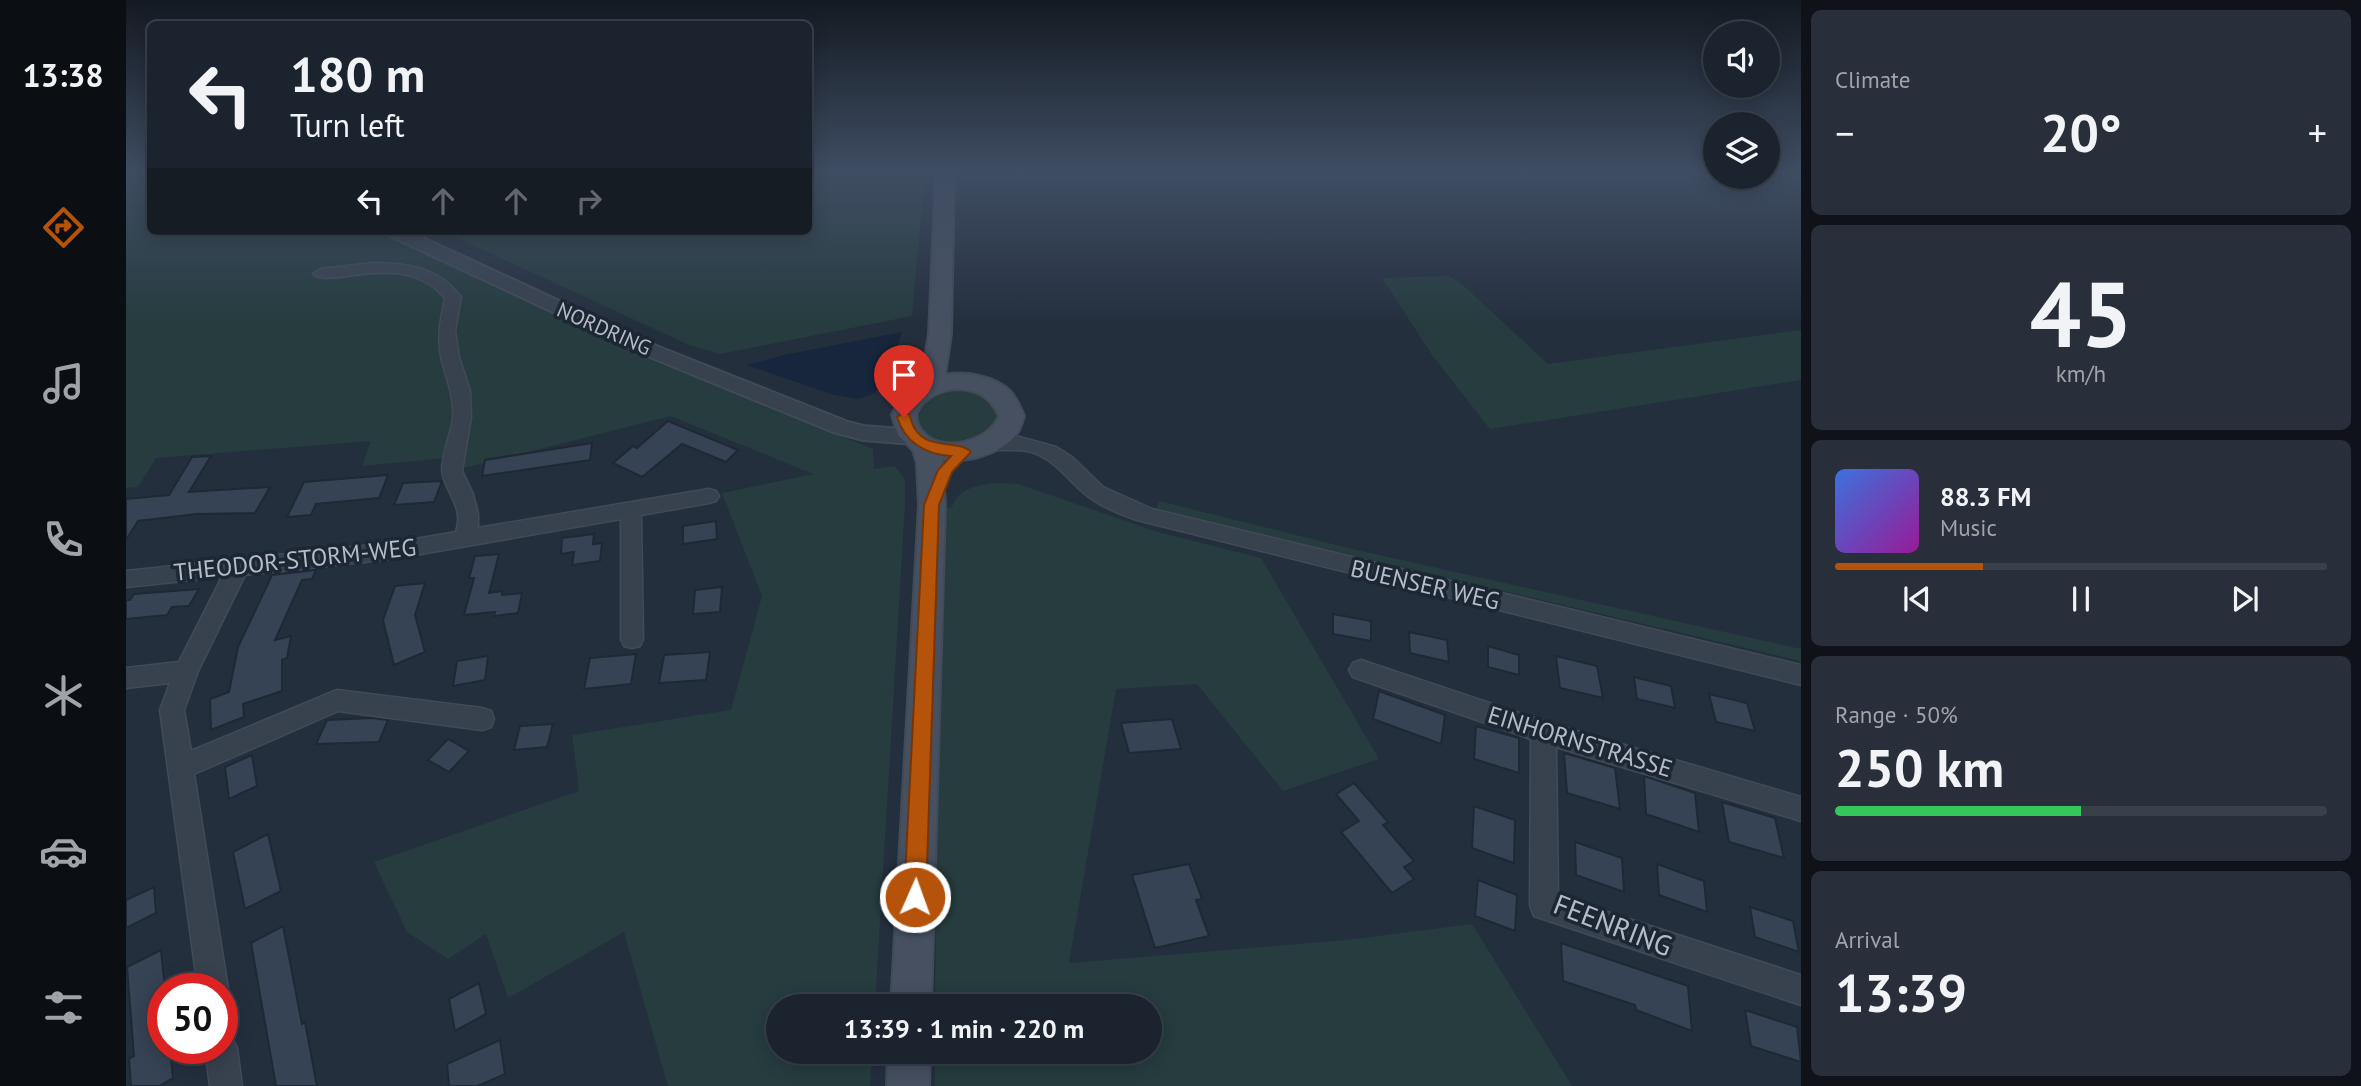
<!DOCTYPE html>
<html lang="en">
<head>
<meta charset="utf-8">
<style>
	body { margin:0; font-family:"PT Sans",sans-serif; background:#282f3a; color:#f1f3f6; height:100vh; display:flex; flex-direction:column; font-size:26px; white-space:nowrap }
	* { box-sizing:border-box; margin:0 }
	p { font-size:23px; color:#a0a4aa }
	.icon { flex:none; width:38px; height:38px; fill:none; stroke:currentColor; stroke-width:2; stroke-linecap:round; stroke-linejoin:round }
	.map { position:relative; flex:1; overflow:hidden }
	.panel { display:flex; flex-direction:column; gap:10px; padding:10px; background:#0f1319; width:560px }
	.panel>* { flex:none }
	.guide { position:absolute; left:21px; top:21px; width:665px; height:214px; border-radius:10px; box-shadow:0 4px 18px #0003,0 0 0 2px #39404a; background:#1b232e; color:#f1f3f6; overflow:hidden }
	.tools { position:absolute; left:1577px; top:21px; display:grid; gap:14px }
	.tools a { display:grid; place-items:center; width:77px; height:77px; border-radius:50%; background:#1b232e; box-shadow:0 4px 18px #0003,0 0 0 2px #39404a; font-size:35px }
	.speed { position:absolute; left:21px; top:973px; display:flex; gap:14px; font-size:35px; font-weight:700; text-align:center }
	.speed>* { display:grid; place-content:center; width:91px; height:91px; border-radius:50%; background:#1b232e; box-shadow:0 4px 18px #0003,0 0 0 2px #39404a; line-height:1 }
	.speed .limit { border:10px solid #d22; background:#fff; color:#111 }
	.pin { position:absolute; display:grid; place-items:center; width:60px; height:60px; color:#fff; margin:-72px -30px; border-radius:50% 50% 50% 0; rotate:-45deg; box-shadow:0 0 7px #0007 }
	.pin .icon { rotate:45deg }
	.me { position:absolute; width:77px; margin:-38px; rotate:2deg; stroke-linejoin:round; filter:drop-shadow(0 0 5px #0008) }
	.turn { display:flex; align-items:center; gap:24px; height:147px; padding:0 28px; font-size:32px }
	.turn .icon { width:91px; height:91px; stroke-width:2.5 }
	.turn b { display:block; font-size:49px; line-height:60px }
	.lanes { display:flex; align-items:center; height:66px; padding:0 28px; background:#0003; justify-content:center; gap:35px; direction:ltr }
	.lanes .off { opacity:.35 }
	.big { font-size:52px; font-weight:700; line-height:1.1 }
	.panel .card { flex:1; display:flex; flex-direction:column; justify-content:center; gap:10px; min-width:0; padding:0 24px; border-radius:10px; background:#282f3a }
	.panel .dial { align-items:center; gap:0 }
	.dial b { font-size:91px; line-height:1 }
	.song { display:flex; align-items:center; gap:21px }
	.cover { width:84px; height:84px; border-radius:10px; background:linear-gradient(135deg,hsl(220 70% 55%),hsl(300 70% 35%)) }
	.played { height:7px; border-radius:4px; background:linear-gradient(90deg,#b45309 30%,#39404a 30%) }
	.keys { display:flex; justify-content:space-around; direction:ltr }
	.heat { display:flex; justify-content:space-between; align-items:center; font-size:38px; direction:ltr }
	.charge { height:10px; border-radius:5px; background:linear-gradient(90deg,#34c759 50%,#39404a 0) }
	.trip { position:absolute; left:640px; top:994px; width:396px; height:70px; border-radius:35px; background:#1b232e; box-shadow:0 4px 18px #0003,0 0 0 2px #39404a; font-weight:700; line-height:70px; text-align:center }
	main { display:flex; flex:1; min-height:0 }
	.dock { display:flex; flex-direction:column; width:126px; justify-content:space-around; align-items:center; background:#0b0e12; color:#a0a4aa }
	.dock .icon { width:49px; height:49px }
	.dock .current { color:#b45309 }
	.dock b { font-size:32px; color:#f1f3f6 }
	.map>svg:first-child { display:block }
</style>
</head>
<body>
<main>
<nav class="dock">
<b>13:38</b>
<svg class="icon current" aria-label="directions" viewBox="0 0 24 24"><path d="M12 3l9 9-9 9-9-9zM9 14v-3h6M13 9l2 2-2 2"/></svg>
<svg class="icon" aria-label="music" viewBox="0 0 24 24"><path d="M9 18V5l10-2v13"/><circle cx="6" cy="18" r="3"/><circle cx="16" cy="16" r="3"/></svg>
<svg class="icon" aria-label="phone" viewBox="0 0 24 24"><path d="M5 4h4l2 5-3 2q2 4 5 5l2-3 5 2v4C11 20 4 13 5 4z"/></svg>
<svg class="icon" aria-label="climate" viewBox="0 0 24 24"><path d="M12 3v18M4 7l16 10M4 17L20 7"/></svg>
<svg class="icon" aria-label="car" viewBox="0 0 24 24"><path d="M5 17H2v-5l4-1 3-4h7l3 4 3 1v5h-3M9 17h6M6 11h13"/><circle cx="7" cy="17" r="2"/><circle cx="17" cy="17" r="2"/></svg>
<svg class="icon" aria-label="filters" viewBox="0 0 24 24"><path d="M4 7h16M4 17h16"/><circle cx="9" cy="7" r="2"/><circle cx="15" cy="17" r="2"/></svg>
</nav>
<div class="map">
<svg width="1675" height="1086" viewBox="0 0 1675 1086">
	<rect width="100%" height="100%" fill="#242f3e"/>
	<g fill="#263c3f">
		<polygon points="0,172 24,172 24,231 257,231 366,286 517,355 747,449 748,469 769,466 779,480 779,504 749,1006 653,1006 653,1052 746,1052 744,1086 542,1086 498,932 382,998 360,934 322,959 281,932 248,862 453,791 446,735 605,710 636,596 596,493 687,474 545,416 326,471 333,437 318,309 312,346 327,405 319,458 236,466 245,441 30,458 12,487 0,488"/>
		<polygon points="683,172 799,172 786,316 594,354 563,345 316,231 682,231"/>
		<polygon points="1323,276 1337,285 1422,364 1675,330 1675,380 1364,429 1306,355 1256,278"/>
		<path d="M830,388L859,395L873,412L871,425C866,429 860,437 854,440C830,451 803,442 789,421C792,399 809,390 830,388Z"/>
		<path d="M869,483L892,484L1032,532L1135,558L1253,759L1157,791L1071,684L990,689L943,963L1220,940L1346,924L1446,1086H809V1052H1024V1006H809L814,510L826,507C832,488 850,486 869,483Z"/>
		<polygon points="1033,501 1222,548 1675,649 1675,661 1144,536 1142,541 1029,512"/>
	</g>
	<polygon fill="#17263c" points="776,332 772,345 749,393 733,399 708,395 621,365 658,355"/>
	<g fill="#364354" stroke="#1f2835" stroke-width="2">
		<polygon points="542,421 612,450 600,462 556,444 516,477 487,463 507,446 511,448"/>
		<polygon points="466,443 464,460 356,476 359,460"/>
		<polygon points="85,456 63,492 144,487 129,513 70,514 12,521 0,540 0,499 43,495 66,457"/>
		<polygon points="262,475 253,498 190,504 185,515 161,517 178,482"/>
		<polygon points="316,481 308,502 268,505 277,483"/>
		<polygon points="590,521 591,539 557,544 557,526"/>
		<polygon points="468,534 467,544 476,543 474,561 446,565 448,552 435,554 436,538"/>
		<polygon points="373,554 363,593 376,591 376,595 396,593 392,613 368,616 369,612 338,615 348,578 343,578 349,556"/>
		<polygon points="190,570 186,579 176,580 149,640 165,636 161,658 156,660 156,691 117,704 118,717 85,730 84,699 103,692 112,647 146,575"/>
		<polygon points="299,583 289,615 299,652 268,665 257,620 269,586"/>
		<polygon points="596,587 594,612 567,614 569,590"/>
		<polygon points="73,589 63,606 46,607 41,615 0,619 0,600 4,600 8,594"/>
		<polygon points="1207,614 1245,621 1245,641 1207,634"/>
		<polygon points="1283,632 1321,640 1323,662 1284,653"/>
		<polygon points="1362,646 1393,655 1393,675 1362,667"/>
		<polygon points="584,652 580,680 533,683 538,655"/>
		<polygon points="510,654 505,684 458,689 464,658"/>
		<polygon points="362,656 359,680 327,686 331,661"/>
		<polygon points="1430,656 1471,666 1477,698 1434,688"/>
		<polygon points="1508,677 1545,686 1549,708 1511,699"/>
		<polygon points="1253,691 1319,715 1315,744 1247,719"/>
		<polygon points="1583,694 1621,703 1629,731 1590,722"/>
		<polygon points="246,718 262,720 253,742 190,744 201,720"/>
		<polygon points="1046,719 1055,749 1003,753 995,723"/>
		<polygon points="427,724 421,747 388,750 394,726"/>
		<polygon points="1350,726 1393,738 1393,773 1348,759"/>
		<polygon points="322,739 343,751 323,772 302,760"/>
		<polygon points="1438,753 1489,768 1494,809 1441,793"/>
		<polygon points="126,755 131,786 103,799 99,767"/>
		<polygon points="1518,776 1569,793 1573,832 1520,814"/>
		<polygon points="1228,783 1262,822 1257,825 1288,861 1278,867 1288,879 1266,893 1215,832 1233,821 1210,794"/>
		<polygon points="1596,802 1649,818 1658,858 1603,842"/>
		<polygon points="1348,806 1389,820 1388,863 1346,848"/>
		<polygon points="142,834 155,891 119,909 107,852"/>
		<polygon points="1449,842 1496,858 1498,892 1450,875"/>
		<polygon points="1063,864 1076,899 1070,900 1083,936 1029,948 1006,875"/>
		<polygon points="1531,864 1578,881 1581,912 1533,895"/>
		<polygon points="1352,880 1391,895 1389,931 1349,916"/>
		<polygon points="28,887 30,913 0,928 0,900"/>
		<polygon points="1624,907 1667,921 1673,952 1629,937"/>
		<polygon points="157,926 176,1024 179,1022 191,1086 150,1086 125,943"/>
		<polygon points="1435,943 1562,986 1566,1031 1510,1010 1509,1005 1437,981"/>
		<polygon points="35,950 39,989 37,1048 44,1048 47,1078 33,1086 5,1086 3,1059 8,1056 1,967"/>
		<polygon points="353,983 360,1014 329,1031 323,999"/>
		<polygon points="1619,1010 1671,1027 1675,1062 1625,1046"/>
		<polygon points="374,1040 379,1074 352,1086 323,1086 321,1064"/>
	</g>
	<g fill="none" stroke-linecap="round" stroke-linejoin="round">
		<defs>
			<g id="minor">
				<path d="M247,263C282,263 313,268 335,297L329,331L333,357L344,391L345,417L336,471L347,494L352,514V528L583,489L590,491L593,496L590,501L583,503L515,515L517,639L514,646L506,648L498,646L495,639V519L266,559L119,575L72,671L58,710L65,751L211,690L356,708L365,711L368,719L365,727L356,730L212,711L68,774L102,989L96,1000V989H72L34,710L44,683L0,688V668L53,662L96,577L0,587V571L266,543L330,532C339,505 317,490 316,470C316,452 326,433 327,416C328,394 320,378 315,357C311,336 315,318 319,298C276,248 203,290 187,274L195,269Z"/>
				<path d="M886,435L930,447L946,457L977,487L1026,509L1675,665V685L1011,520C993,514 973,506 958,493C942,480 932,464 913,455C895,446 878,453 860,448L858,443L860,438Z"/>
				<polygon points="1235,660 1417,721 1675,797 1675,821 1430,747 1432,896 1675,975 1675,1005 1408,916 1404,906 1405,739 1227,677 1223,670 1227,663"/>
				<polygon points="96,1033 106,1037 111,1048 116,1086 84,1086 79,1048 96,1048"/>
			</g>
			<polygon id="tertiary" points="259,231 282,231 533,347 722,422 737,426 788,430 796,432 799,437 796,442 788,444 737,440 707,432 519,355 262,235"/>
			<g id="secondary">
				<path d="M810,172H828L825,334L819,375C839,371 869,376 884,391C890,397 894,407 898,416C896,422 894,431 889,436C874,454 838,464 816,459L819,505L805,1006H765L793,505L791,463L787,450L772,435L766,415L776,395L795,382L803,334ZM827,389C850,389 863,395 873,416C864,441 815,455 796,431C778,408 808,392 827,389Z"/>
				<polygon points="762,1052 804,1052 803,1086 761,1086"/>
			</g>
		</defs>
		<use href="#minor" stroke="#414a57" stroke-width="3"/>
		<use href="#tertiary" stroke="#414a57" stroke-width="4"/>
		<use href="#secondary" stroke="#414a57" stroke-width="4"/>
		<use href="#minor" fill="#38414e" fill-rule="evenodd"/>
		<use href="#tertiary" fill="#38414e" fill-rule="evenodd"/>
		<use href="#secondary" fill="#465061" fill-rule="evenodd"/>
	</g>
	<linearGradient id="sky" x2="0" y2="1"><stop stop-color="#141a22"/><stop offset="0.53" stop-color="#3f4d63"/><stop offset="1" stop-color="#3f4d63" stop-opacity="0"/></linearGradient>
	<rect width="1675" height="324" fill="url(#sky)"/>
	<path fill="#b45309" stroke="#753606" stroke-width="2" d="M778,412L783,414C785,418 786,425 789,429C803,451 833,439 845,452L826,472L813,505L800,897L797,905L789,908L782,905L778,897L798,505L812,470L825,456C798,454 779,442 771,417Z"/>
	<g text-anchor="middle" stroke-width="7" stroke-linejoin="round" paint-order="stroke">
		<g font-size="21" fill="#b4bcc9" stroke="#1d2633">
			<text transform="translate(478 329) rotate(24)" y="7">NORDRING</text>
		</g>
		<g font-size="24" fill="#b4bcc9" stroke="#1d2633">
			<text transform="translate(169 560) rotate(-6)" y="8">THEODOR-STORM-WEG</text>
			<text transform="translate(1299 585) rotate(13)" y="8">BUENSER WEG</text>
			<text transform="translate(1454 742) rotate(17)" y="8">EINHORNSTRASSE</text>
		</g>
		<g font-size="28" fill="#b4bcc9" stroke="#1d2633">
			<text transform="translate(1487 925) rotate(21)" y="10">FEENRING</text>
		</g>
	</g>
</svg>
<div class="tools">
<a><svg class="icon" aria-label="sound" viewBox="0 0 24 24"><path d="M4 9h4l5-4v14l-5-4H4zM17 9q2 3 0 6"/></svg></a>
<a><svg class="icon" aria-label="layers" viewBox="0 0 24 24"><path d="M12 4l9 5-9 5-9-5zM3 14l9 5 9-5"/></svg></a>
</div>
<div class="speed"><div class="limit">50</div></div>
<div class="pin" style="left:778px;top:417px;background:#d93025"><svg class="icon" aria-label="arrive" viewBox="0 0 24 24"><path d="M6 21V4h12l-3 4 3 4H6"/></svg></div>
<svg class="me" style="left:789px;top:897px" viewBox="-20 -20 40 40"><circle r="17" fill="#b45309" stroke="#fff" stroke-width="3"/><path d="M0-11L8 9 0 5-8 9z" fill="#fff"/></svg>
<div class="trip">13:39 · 1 min · 220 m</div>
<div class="guide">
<div class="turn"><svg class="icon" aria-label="left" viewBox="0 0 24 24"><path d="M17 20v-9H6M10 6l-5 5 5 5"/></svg><div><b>180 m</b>Turn left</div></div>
<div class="lanes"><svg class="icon" aria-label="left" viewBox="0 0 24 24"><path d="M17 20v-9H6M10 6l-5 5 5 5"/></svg><svg class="icon off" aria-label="ahead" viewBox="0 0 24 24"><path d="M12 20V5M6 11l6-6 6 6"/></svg><svg class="icon off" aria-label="ahead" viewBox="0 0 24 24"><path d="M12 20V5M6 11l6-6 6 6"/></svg><svg class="icon off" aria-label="right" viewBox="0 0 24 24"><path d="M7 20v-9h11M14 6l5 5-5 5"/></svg></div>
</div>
</div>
<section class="panel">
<div class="card"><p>Climate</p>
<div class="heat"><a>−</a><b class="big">20°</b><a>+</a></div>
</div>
<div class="card dial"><b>45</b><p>km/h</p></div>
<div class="card">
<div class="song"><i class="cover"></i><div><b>88.3 FM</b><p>Music</p></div></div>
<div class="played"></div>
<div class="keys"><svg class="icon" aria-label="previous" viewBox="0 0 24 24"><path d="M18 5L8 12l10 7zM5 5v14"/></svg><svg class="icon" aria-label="pause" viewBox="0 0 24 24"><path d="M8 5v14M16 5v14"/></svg><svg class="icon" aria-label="next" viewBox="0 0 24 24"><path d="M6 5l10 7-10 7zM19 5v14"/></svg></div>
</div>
<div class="card"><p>Range · 50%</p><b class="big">250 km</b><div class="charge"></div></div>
<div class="card"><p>Arrival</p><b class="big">13:39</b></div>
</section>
</main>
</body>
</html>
